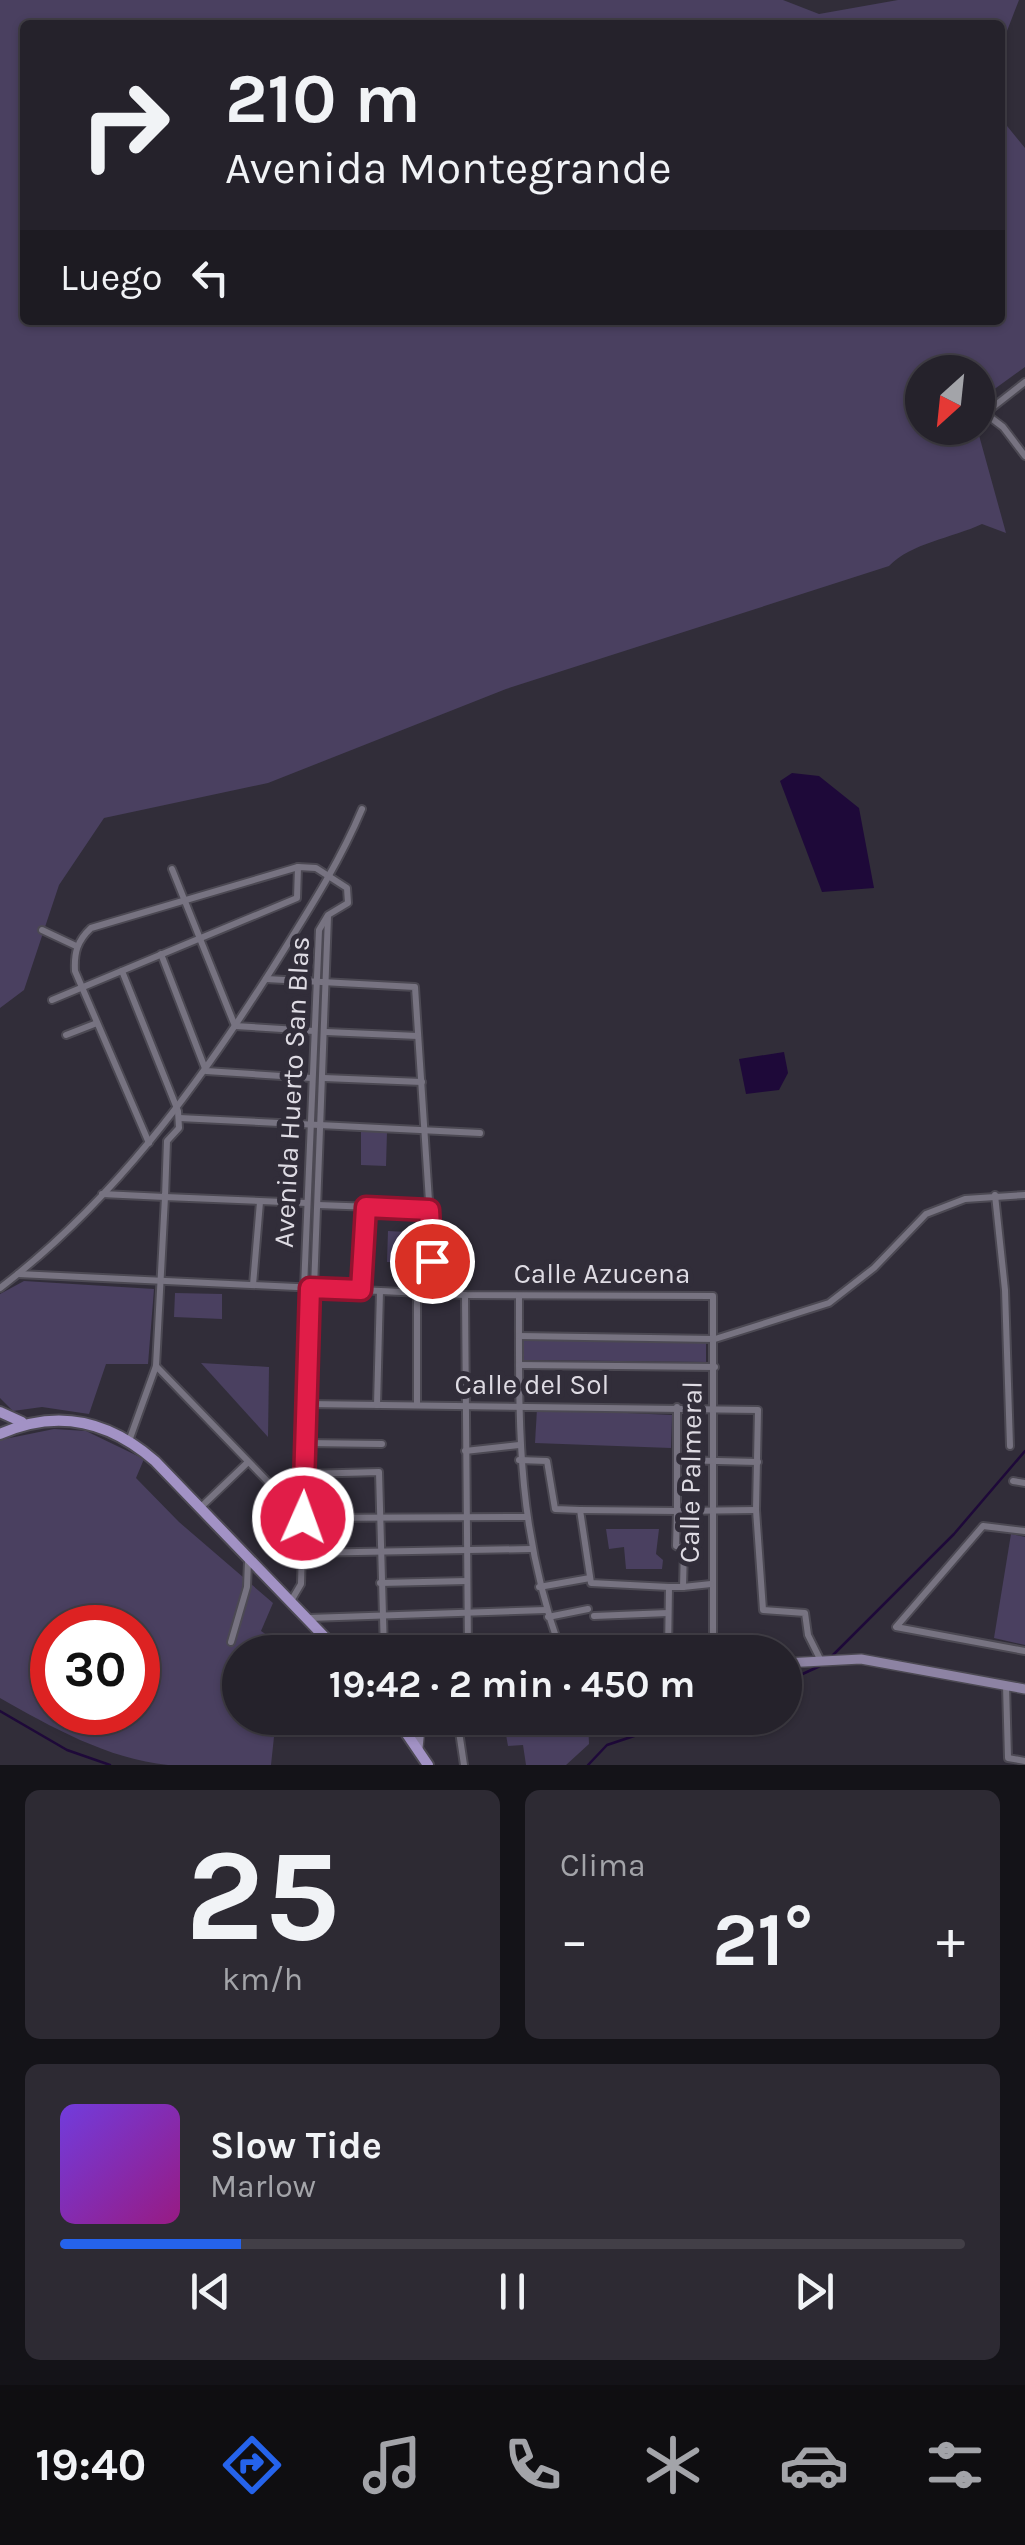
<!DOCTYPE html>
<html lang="es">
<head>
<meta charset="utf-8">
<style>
	body { margin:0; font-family:Karla,sans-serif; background:#2d2a33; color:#f1f3f6; height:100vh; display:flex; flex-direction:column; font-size:38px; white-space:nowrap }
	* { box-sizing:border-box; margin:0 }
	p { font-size:32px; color:#a3a4a9 }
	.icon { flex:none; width:55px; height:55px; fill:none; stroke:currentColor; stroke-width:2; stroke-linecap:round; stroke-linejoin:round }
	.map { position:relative; height:1765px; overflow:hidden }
	.details { display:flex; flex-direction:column; gap:25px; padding:25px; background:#141318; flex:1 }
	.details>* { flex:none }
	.top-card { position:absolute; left:20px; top:20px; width:985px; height:305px; border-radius:10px; box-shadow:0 2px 8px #0004,0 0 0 2px #423f47; background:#25222b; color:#f1f3f6; overflow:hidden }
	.needle { width:65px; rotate:207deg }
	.tools { position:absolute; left:905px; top:355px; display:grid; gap:20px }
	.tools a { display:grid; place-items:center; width:90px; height:90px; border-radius:50%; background:#25222b; box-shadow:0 2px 8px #0004,0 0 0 2px #423f47; font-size:50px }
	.speed { position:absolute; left:30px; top:1605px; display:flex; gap:20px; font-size:50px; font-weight:700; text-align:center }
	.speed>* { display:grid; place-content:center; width:130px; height:130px; border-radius:50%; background:#25222b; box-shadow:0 2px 8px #0004,0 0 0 2px #423f47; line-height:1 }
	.speed .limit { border:15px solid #d22; background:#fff; color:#111 }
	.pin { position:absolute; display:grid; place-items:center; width:85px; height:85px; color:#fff; margin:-42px; border:5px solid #fff; border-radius:50%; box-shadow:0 2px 10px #0007 }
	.me { position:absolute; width:110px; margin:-55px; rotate:2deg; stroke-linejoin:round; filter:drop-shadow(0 0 8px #0008) }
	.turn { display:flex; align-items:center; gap:35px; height:210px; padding:0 40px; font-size:45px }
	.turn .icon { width:130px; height:130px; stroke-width:2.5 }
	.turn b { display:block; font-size:70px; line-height:85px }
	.then { display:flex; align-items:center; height:95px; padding:0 40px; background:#0003; gap:20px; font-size:38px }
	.big { font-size:75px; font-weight:700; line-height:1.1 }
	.details .tile { flex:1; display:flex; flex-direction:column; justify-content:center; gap:15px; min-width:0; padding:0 35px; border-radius:15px; background:#2d2a33 }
	.details .dial { align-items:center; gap:0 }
	.dial b { font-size:130px; line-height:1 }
	.song { display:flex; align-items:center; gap:30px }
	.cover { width:120px; height:120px; border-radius:15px; background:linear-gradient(135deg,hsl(260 70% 55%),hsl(310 70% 35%)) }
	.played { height:10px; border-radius:5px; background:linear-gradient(90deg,#2563eb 20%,#423f47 20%) }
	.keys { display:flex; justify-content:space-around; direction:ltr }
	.heat { display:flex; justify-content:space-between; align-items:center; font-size:55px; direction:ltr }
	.details .tiles { flex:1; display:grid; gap:25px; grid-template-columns:1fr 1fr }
	.tile:last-child { grid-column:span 2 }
	.trip { position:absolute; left:222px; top:1635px; width:580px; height:100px; border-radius:50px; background:#25222b; box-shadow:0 2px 8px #0004,0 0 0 2px #423f47; font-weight:700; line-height:100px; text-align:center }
	.tabs { display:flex; height:160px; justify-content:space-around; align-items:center; background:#0f0e11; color:#a3a4a9 }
	.tabs .icon { width:70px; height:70px }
	.tabs .selected { color:#2563eb }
	.tabs b { font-size:45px; color:#f1f3f6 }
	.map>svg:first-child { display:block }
</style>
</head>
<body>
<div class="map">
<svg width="1025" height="1765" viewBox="0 0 1025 1765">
	<rect width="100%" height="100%" fill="#312d39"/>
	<g fill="#4a4060" fill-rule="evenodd">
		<path d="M0,0H783L819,14L898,0H1019L1000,49V25H25V320H1000V101L1003,121L1025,148V367L978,401V372H922V428H977L1006,533L982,524C952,538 911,543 889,566L506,689L268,783L104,818L59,885L24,990L0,1008Z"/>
		<polygon points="361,1129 387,1131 386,1166 361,1165"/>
		<polygon points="388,1231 407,1232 409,1263 387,1262"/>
		<polygon points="24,1281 154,1289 148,1364 106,1364 89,1414 42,1407 13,1411 0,1398 0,1294"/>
		<polygon points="175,1293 222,1294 222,1319 174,1317"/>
		<polygon points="520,1339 706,1341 706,1362 520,1360"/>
		<polygon points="201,1363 269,1367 268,1437"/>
		<polygon points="537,1409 672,1415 671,1448 535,1443"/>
		<path d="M54,1429L86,1431L144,1459L136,1478L179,1522L273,1603L261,1631L292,1652H240V1718H276L271,1765C237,1765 201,1765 168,1765C108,1759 51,1727 0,1698V1440ZM52,1628H138V1712H52Z"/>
		<polygon points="606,1529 659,1529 656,1554 663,1560 662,1569 626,1569 624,1547 609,1549"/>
		<polygon points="1011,1534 1025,1537 1025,1645 994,1638"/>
		<polygon points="503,1718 588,1718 589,1744 566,1765 526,1765 523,1745 508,1746"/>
	</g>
	<g fill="#1e0939">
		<polygon points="792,773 819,776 859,808 874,888 822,892 780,781"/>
		<polygon points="784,1052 788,1073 779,1090 746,1094 739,1059"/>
	</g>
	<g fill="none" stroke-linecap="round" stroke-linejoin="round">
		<g stroke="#1e0939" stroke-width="2.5">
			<polyline points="830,1658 954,1534 1025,1451"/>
			<polyline points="785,1682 820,1666"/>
			<polyline points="0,1711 67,1750 110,1765"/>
			<polyline points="588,1765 607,1745 688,1718"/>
		</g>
		<defs>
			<g id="street">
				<polyline points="978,408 1003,427 1025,456"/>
				<polyline points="988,411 1025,382"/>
				<polyline points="172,869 235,1026 314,1031"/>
				<polyline points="42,930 76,946"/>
				<polyline points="161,954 206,1071 312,1078"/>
				<polyline points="266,979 415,987 435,1293"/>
				<polyline points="52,1000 297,898 298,867"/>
				<polyline points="326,1032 418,1036"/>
				<polyline points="66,1035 97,1023"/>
				<polyline points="324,1078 422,1082"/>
				<polyline points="179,1118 480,1133"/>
				<path d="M149,1143L75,971C74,953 77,941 91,928L298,867L316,868L347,888L348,903L328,915L319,930L304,1288"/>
				<polyline points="102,1194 165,1197 167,1141 179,1128 178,1111 122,971"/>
				<polyline points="995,1195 1005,1290 1010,1446"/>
				<polyline points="318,1205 429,1209"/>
				<polyline points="18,1274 465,1295 713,1296 713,1652"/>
				<polyline points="253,1285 260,1202"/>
				<path d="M0,1288C113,1202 197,1087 272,969C305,916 338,866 362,809"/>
				<polyline points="314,1288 328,916"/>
				<polyline points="361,1290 366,1207"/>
				<polyline points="465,1295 468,1652"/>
				<path d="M519,1296C519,1428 516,1525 561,1652"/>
				<polyline points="519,1336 715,1339 829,1303 874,1268 926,1214 965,1199 1025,1195"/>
				<polyline points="519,1365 715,1367"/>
				<polyline points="156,1366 303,1518 526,1517"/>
				<polyline points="307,1404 758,1410 756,1510 763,1610 805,1613 808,1635 820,1659"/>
				<polyline points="377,1405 380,1291"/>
				<polyline points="417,1405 417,1293"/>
				<polyline points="129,1441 156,1366 165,1197 307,1203"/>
				<polyline points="306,1443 382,1444"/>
				<polyline points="465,1451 519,1445"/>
				<polyline points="519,1460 547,1461 555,1509 580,1510 591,1583 669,1587"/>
				<polyline points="677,1460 758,1462"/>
				<polyline points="305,1474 379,1472 384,1652"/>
				<polyline points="1013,1481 1025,1483"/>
				<polyline points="201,1507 247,1463"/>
				<polyline points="580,1510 677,1511 677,1407"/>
				<polyline points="1025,1531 983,1526 896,1627 1025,1651"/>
				<polyline points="302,1553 531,1549"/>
				<polyline points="380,1583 467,1581"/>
				<polyline points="539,1587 590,1578"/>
				<polyline points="683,1587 711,1584"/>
				<polyline points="291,1601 301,1584 310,1288"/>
				<polyline points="594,1616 668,1613"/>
				<polyline points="548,1617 588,1609"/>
				<polyline points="309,1618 546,1610"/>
				<polyline points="231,1642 247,1587 248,1561"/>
				<polyline points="384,1649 468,1649"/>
				<polyline points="512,1649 557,1642"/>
				<polyline points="589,1649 668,1642"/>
				<polyline points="668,1652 669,1587 683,1587 684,1549 676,1546 677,1511 756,1510"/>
				<polyline points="1006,1685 1008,1758 1025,1761"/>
				<polyline points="457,1718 464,1765"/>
			</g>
			<g id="secondary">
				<polyline points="785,1663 861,1659 1025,1689"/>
				<polyline points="418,1748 421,1718"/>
			</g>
			<g id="primary">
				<polyline points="0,1412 22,1422"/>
				<path d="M0,1434C56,1409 108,1420 155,1461L339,1652"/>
				<polyline points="396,1718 428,1765"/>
			</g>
		</defs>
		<use href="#street" stroke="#4c4953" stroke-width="10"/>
		<use href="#secondary" stroke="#4c4953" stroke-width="12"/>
		<use href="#primary" stroke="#4c4953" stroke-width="14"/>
		<use href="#street" stroke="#777381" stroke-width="6"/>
		<use href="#secondary" stroke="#8d83a3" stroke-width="9"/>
		<use href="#primary" stroke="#a292c5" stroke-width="10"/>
	</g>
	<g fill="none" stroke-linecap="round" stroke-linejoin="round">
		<defs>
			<polyline id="route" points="303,1518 310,1288 361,1290 366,1207 429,1210 432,1261"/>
		</defs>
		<use href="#route" stroke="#92132f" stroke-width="25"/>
		<use href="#route" stroke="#e11d48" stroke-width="18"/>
	</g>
	<g text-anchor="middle" stroke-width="10" stroke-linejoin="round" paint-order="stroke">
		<g font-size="28" fill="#dedbe3" stroke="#312d39">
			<text transform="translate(291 1092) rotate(-87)" y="10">Avenida Huerto San Blas</text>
			<text x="602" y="1283">Calle Azucena</text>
			<text x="532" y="1394">Calle del Sol</text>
			<text transform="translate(690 1472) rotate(-89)" y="10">Calle Palmeral</text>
		</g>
	</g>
</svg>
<div class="tools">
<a><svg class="needle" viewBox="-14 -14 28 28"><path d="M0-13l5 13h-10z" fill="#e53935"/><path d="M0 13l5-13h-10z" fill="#a3a4a9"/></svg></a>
</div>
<div class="speed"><div class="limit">30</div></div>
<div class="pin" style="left:432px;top:1261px;background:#d93025"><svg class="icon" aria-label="arrive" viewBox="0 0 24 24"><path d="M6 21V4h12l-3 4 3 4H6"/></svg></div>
<svg class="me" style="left:303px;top:1518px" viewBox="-20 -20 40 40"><circle r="17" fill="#e11d48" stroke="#fff" stroke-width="3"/><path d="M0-11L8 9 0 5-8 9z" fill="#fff"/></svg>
<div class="trip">19:42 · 2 min · 450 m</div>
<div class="top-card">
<div class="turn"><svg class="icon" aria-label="right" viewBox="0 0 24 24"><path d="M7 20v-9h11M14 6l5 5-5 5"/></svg><div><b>210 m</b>Avenida Montegrande</div></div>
<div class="then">Luego<svg class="icon" aria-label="left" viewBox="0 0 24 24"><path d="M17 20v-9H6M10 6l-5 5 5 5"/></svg></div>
</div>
</div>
<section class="details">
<div class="tiles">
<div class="tile dial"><b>25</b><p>km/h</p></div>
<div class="tile"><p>Clima</p>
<div class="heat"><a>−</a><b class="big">21°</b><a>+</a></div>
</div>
<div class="tile">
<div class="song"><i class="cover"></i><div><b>Slow Tide</b><p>Marlow</p></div></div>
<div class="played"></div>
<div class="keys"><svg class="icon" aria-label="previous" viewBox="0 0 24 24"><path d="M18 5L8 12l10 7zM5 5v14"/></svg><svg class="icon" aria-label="pause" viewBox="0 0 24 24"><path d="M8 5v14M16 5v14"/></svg><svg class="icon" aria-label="next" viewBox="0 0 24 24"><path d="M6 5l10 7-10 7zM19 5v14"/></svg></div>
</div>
</div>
</section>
<nav class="tabs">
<b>19:40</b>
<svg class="icon selected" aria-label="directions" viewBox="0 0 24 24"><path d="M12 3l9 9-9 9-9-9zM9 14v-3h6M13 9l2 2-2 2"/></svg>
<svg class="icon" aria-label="music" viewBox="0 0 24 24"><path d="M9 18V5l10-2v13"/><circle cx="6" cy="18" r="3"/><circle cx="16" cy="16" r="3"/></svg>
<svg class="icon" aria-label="phone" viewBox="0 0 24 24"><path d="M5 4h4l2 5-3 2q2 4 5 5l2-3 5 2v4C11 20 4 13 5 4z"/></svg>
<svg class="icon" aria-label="climate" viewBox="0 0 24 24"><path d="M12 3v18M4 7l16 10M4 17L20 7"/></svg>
<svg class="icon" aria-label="car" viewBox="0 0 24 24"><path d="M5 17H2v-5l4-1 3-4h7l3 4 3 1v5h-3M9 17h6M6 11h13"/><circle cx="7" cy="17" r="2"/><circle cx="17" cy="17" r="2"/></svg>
<svg class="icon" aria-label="filters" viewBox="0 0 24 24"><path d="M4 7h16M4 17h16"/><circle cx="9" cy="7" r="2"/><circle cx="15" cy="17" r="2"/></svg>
</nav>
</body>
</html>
